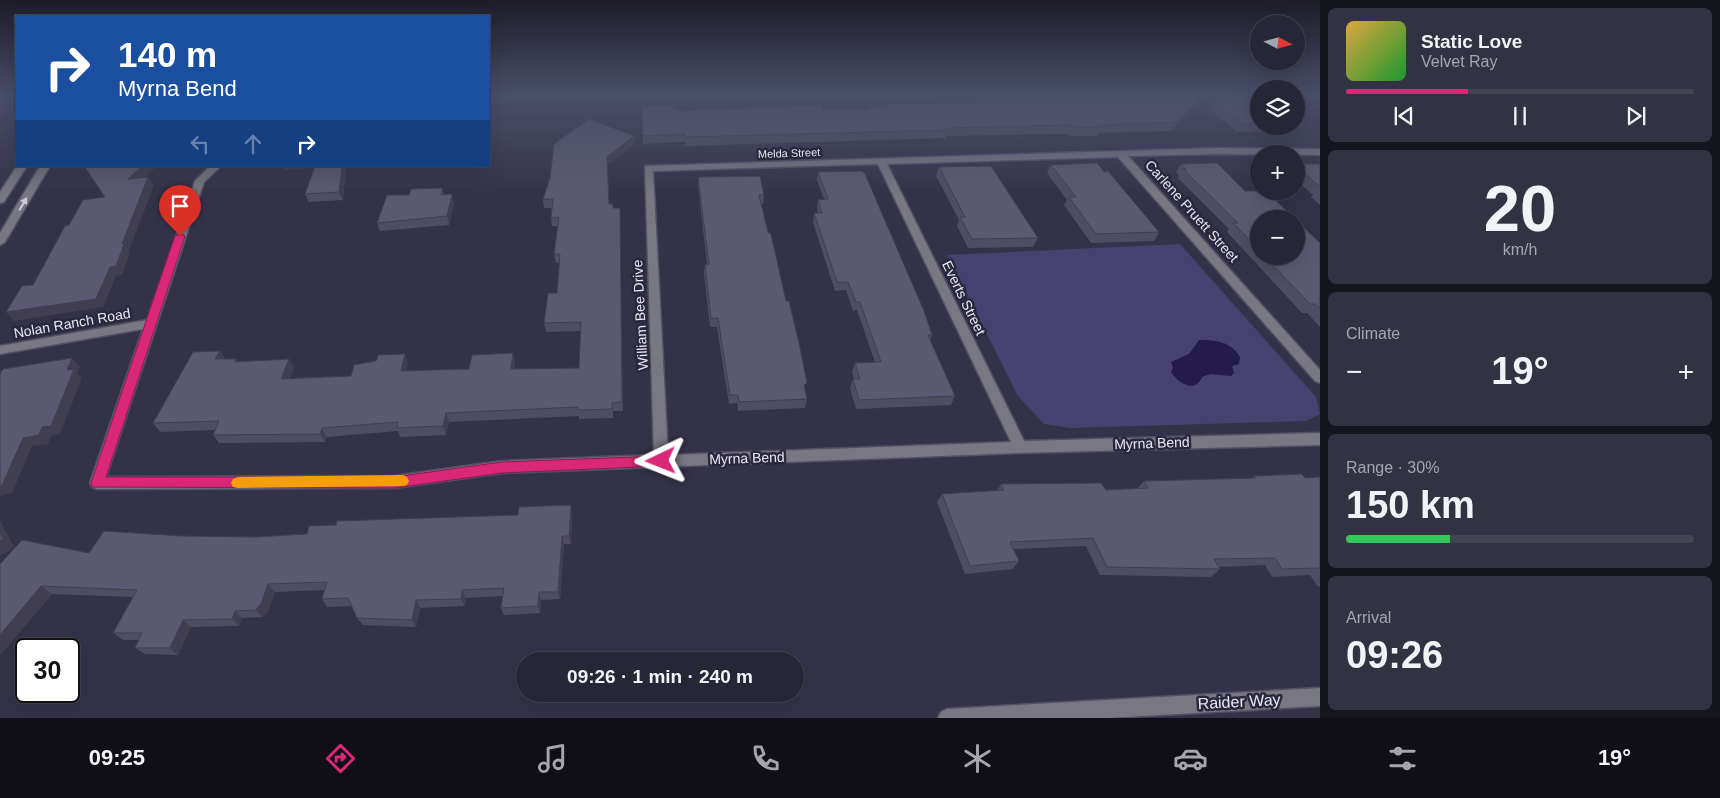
<!DOCTYPE html>
<html lang="en">
<head>
<meta charset="utf-8">
<style>
	body { margin:0; font-family:Helvetica,sans-serif; background:#333242; color:#f1f3f6; height:100vh; display:flex; flex-direction:column; font-size:19px; white-space:nowrap }
	* { box-sizing:border-box; margin:0 }
	p { font-size:16px; color:#a4a5ad }
	.icon { flex:none; width:28px; height:28px; fill:none; stroke:currentColor; stroke-width:2; stroke-linecap:round; stroke-linejoin:round }
	.map { position:relative; flex:1; overflow:hidden }
	.panel { display:flex; flex-direction:column; gap:8px; padding:8px; background:#15151e; width:400px }
	.panel>* { flex:none }
	.hud { position:absolute; left:15px; top:15px; width:475px; height:152px; border-radius:0px; box-shadow:0 5px 20px #0002,0 0 0 1px #434351; background:#1a4fa0; color:#fff; overflow:hidden }
	.needle { width:32px; rotate:96deg }
	.buttons { position:absolute; left:1250px; top:15px; display:grid; gap:10px }
	.buttons a { display:grid; place-items:center; width:55px; height:55px; border-radius:50%; background:#272636; box-shadow:0 5px 20px #0002,0 0 0 1px #434351; font-size:25px }
	.speed { position:absolute; left:15px; top:638px; display:flex; gap:10px; font-size:25px; font-weight:700; text-align:center }
	.speed>* { display:grid; place-content:center; width:65px; height:65px; border-radius:50%; background:#272636; box-shadow:0 5px 20px #0002,0 0 0 1px #434351; line-height:1 }
	.speed .limit { border:2px solid #111; border-radius:8px; background:#fff; color:#111 }
	.pin { position:absolute; display:grid; place-items:center; width:42px; height:42px; color:#fff; margin:-51px -21px; border-radius:50% 50% 50% 0; rotate:-45deg; box-shadow:0 0 5px #0007 }
	.pin .icon { rotate:45deg }
	.me { position:absolute; width:55px; margin:-28px; rotate:268deg; stroke-linejoin:round; filter:drop-shadow(0 0 4px #0008) }
	.turn { display:flex; align-items:center; gap:18px; height:105px; padding:0 20px; font-size:22px }
	.turn .icon { width:65px; height:65px; stroke-width:2.5 }
	.turn b { display:block; font-size:35px; line-height:42px }
	.lanes { display:flex; align-items:center; height:48px; padding:0 20px; background:#0003; justify-content:center; gap:25px; direction:ltr }
	.lanes .off { opacity:.35 }
	.big { font-size:38px; font-weight:700; line-height:1.1 }
	.panel .card { flex:1; display:flex; flex-direction:column; justify-content:center; gap:8px; min-width:0; padding:0 18px; border-radius:8px; background:#333242 }
	.panel .dial { align-items:center; gap:0 }
	.dial b { font-size:65px; line-height:1 }
	.song { display:flex; align-items:center; gap:15px }
	.cover { width:60px; height:60px; border-radius:8px; background:linear-gradient(135deg,hsl(40 70% 55%),hsl(130 70% 35%)) }
	.played { height:5px; border-radius:2px; background:linear-gradient(90deg,#db2777 35%,#434351 35%) }
	.keys { display:flex; justify-content:space-around; direction:ltr }
	.heat { display:flex; justify-content:space-between; align-items:center; font-size:28px; direction:ltr }
	.charge { height:8px; border-radius:4px; background:linear-gradient(90deg,#34c759 30%,#434351 0) }
	.trip { position:absolute; left:516px; top:652px; width:288px; height:50px; border-radius:25px; background:#272636; box-shadow:0 5px 20px #0002,0 0 0 1px #434351; font-weight:700; line-height:50px; text-align:center }
	.tabs { display:flex; height:80px; justify-content:space-around; align-items:center; background:#100f16; color:#a4a5ad }
	.tabs .icon { width:35px; height:35px }
	.tabs .active { color:#db2777 }
	.tabs b { font-size:22px; color:#f1f3f6 }
	main { display:flex; flex:1; min-height:0 }
	.map>svg:first-child { display:block }
</style>
</head>
<body>
<main>
<div class="map">
<svg width="1320" height="718" viewBox="0 0 1320 718">
	<rect width="100%" height="100%" fill="#343248"/>
	<polygon fill="#47416f" points="1180,244 1316,397 1320,414 1306,421 1070,428 1044,424 1018,396 947,255"/>
	<path fill="#241a4b" d="M1199,340C1217,340 1231,342 1240,357L1239,364L1232,366L1234,373L1231,376L1210,374L1202,377C1195,394 1178,383 1171,372L1173,368L1171,362L1189,354Z"/>
	<g fill="none" stroke-linecap="round" stroke-linejoin="round">
		<defs>
			<g id="minor">
				<path d="M1217,148L1320,149V155L1217,154L1128,156L1320,370V383L1315,381L1118,157L887,164L1024,441L1320,433V445L1020,453L502,473L394,488L97,489L92,487L90,483L143,329L0,354V346L147,320L195,181L210,166H221L204,182L106,477L394,476L502,461L654,455L645,166ZM878,164L1011,442L668,455L653,171Z"/>
				<polygon points="17,166 27,166 4,202 0,203 0,192"/>
				<polygon points="40,166 50,166 5,242 0,245 0,233"/>
				<polygon points="1320,688 1320,706 1108,718 938,718 941,712 947,709"/>
			</g>
		</defs>
		<use href="#minor" stroke="#514f64" stroke-width="3"/>
		<use href="#minor" fill="#787782" fill-rule="evenodd"/>
	</g>
	<g fill="#4e4d62">
		<polygon points="1200,97 1195,105 1172,131 1099,133 1097,136 1069,136 1068,134 946,136 945,138 685,146 685,142 643,144 642,106 680,111 869,110 869,107 884,107 884,104 977,103 977,101 991,101 992,98"/>
		<polygon points="1259,99 1259,126 1290,126 1287,131 1237,132 1209,108 1214,100"/>
		<polygon points="634,136 634,144 607,165 609,204 620,217 623,411 613,411 613,418 579,419 579,416 449,422 446,435 400,437 398,431 326,437 325,442 219,443 213,435 215,430 160,432 153,423 220,351 225,359 236,359 237,362 289,359 294,368 290,378 351,376 408,363 406,371 469,369 513,353 515,362 514,369 579,368 581,331 546,332 544,323 557,293 559,263 556,263 554,254 558,226 552,226 551,218 552,208 544,208 543,199"/>
		<polygon points="1181,164 1259,219 1259,256 1296,256 1320,243 1320,327 1307,313 1302,313 1227,232 1229,229 1178,178 1179,176 1176,172"/>
		<polygon points="1296,164 1320,164 1320,205 1311,197 1313,195 1296,180"/>
		<polygon points="1051,165 1159,232 1154,241 1091,243 1064,205 1067,200 1047,173"/>
		<polygon points="283,166 346,166 343,200 309,202 305,194 315,167 284,170"/>
		<polygon points="939,167 1038,238 1033,247 968,248 957,226 959,220 936,176"/>
		<polygon points="818,172 932,335 930,341 955,396 951,405 856,409 850,388 853,379 854,379 852,372 855,363 875,362 857,310 853,311 846,290 835,291 813,222 814,213 818,213 817,208 818,200 824,199 817,180"/>
		<polygon points="698,177 764,195 763,204 761,204 807,399 805,408 738,411 737,403 729,404 717,327 710,327 704,273 705,265 707,264 698,186"/>
		<polygon points="442,188 444,194 454,203 449,225 380,231 377,223 409,195"/>
		<polygon points="1254,476 1305,478 1320,477 1320,586 1318,587 1310,575 1272,577 1265,565 1219,567 1220,569 1211,577 1100,575 1086,546 1014,549 1019,561 1013,569 965,574 937,502 942,494 997,491 1001,484 1106,490 1137,489 1144,481 1252,478"/>
		<polygon points="572,514 571,544 564,544 560,599 541,600 540,613 504,615 501,608 503,596 466,598 465,606 420,608 416,627 363,625 357,618 352,606 327,607 322,599 324,590 275,592 268,611 262,617 242,618 239,626 191,627 178,655 145,654 135,648 139,640 123,640 113,633 133,597 52,594 0,655 0,564 89,553 181,536 255,537 307,534"/>
	</g>
	<g fill="#403e50">
		<polygon points="1200,97 1195,105 1172,131 1177,122"/>
		<polygon points="634,136 634,144 607,165 607,157"/>
		<polygon points="142,166 157,166 134,188 128,179"/>
		<polygon points="283,166 319,166 284,170"/>
		<polygon points="342,166 346,166 343,200 339,192"/>
		<polygon points="148,177 154,186 129,250 130,253 122,275 116,276 103,307 14,321 6,312 110,267 122,244"/>
		<polygon points="452,194 454,203 449,225 447,216"/>
		<polygon points="220,351 225,360 215,359"/>
		<polygon points="513,353 515,362 513,378 511,369"/>
		<polygon points="405,354 408,363 404,380 401,371"/>
		<polygon points="72,358 80,367 77,373 82,378 60,434 51,436 48,444 32,446 12,493 0,496 0,485 23,438 67,370"/>
		<polygon points="289,359 294,368 286,387 281,379"/>
		<polygon points="446,413 449,422 446,435 443,426"/>
		<polygon points="322,428 326,437 325,442 320,434"/>
		<polygon points="571,505 572,514 571,544 569,536"/>
		<polygon points="0,520 14,547 0,556"/>
		<polygon points="562,536 564,544 560,599 558,592"/>
		<polygon points="268,584 275,592 268,611 262,617 255,610"/>
		<polygon points="41,586 52,594 0,655 0,635"/>
		<polygon points="462,590 466,598 465,606 461,599"/>
		<polygon points="539,592 541,600 540,613 538,606"/>
		<polygon points="416,600 420,608 416,627 412,620"/>
		<polygon points="235,611 242,618 239,626 232,619"/>
		<polygon points="183,620 191,627 178,655 170,648"/>
	</g>
	<g fill="#5b5972" stroke="#403e50">
		<polygon points="1200,97 1177,122 1099,125 1101,127 1073,127 1072,125 946,128 947,130 685,137 685,134 643,136 642,106 671,106 680,111 821,105 823,110 870,110 869,107 886,107 884,104 979,103 977,101 994,101 992,98"/>
		<polygon points="1259,99 1259,124 1242,124 1214,100"/>
		<polygon points="589,119 634,136 607,157 609,204 613,204 613,208 620,208 622,402 612,403 612,409 578,410 578,407 446,413 443,426 397,428 398,422 322,428 320,434 213,435 219,421 153,423 193,352 220,351 215,359 236,359 234,362 289,359 281,379 351,376 354,365 376,361 378,355 405,354 401,371 469,369 472,355 513,353 511,369 579,368 581,322 544,323 548,293 557,293 560,254 554,254 559,217 551,218 553,199 543,199 550,178 554,144"/>
		<polygon points="1097,163 1104,172 1108,171 1159,232 1096,234 1069,197 1076,197 1051,165"/>
		<polygon points="1217,163 1245,191 1266,191 1295,219 1259,219 1259,250 1233,223 1238,223 1183,169 1186,169 1181,164"/>
		<polygon points="1296,164 1320,164 1320,187 1296,166"/>
		<polygon points="84,166 142,166 128,179 148,177 122,244 124,244 116,266 110,267 96,299 6,312 22,286 33,285 65,226 69,225 83,200 105,197"/>
		<polygon points="315,166 342,166 339,192 305,194"/>
		<polygon points="991,166 1038,238 972,239 960,217 965,217 939,167"/>
		<polygon points="862,171 865,174 924,311 932,335 928,335 955,396 859,400 853,379 860,379 855,363 881,362 860,302 856,302 848,282 837,282 814,213 822,213 818,200 828,199 818,172"/>
		<polygon points="760,176 764,195 759,195 768,232 771,234 786,301 789,301 799,343 807,383 804,385 807,399 739,402 738,395 730,395 718,318 711,318 705,265 709,264 698,177"/>
		<polygon points="442,188 441,195 452,194 447,216 377,223 387,195 409,195 411,189"/>
		<polygon points="1296,220 1320,243 1320,309 1315,304 1310,304 1264,256 1296,256"/>
		<polygon points="72,358 67,370 74,369 51,426 42,427 39,435 23,438 2,485 0,485 0,374 3,369"/>
		<polygon points="1302,474 1305,478 1320,477 1320,568 1282,569 1275,558 1214,559 1220,569 1107,567 1093,538 1010,542 1019,561 970,566 942,494 1004,490 1001,484 1101,483 1106,490 1148,488 1144,481 1256,478 1254,476"/>
		<polygon points="571,505 569,536 562,536 558,592 539,592 538,606 501,608 504,588 462,590 461,599 416,600 412,620 357,618 348,598 322,599 327,582 268,584 261,604 255,610 235,611 232,619 183,620 170,648 135,648 142,633 113,633 137,590 41,586 0,635 0,564 22,540 89,553 104,531 181,536 255,537 307,534 309,526 336,525 337,521 518,515 519,507"/>
		<polygon points="0,533 3,539 0,541"/>
	</g>
	<defs><path id="oneway-solid" d="M-6-.8H1V-3.2L6.5 0L1 3.2V.8H-6Z" transform="scale(1.25)"/></defs>
	<use fill="#cccbd9" href="#oneway-solid" transform="translate(23 204) rotate(-59)"/>
	<linearGradient id="sky" x2="0" y2="1"><stop stop-color="#1d1c28"/><stop offset="0.49" stop-color="#4a4f6a"/><stop offset="1" stop-color="#4a4f6a" stop-opacity="0"/></linearGradient>
	<rect width="1320" height="195" fill="url(#sky)"/>
	<polygon fill="#db2777" stroke="#8e194d" points="180,233 185,236 106,477 394,477 502,462 661,456 668,461 661,466 502,473 394,488 92,487 91,483 175,236"/>
	<polygon fill="#f59e0b" points="403,475 407,477 409,481 407,485 403,486 238,488 233,487 231,483 233,479 238,477"/>
	<g text-anchor="middle" stroke-width="5" stroke-linejoin="round" paint-order="stroke">
		<g font-size="11" fill="#e8e7f6" stroke="#2a283d">
			<text transform="translate(789 153) rotate(-2)" y="4">Melda Street</text>
		</g>
		<g font-size="14" fill="#e8e7f6" stroke="#2a283d">
			<text transform="translate(1192 211) rotate(48)" y="5">Carlene Pruett Street</text>
			<text transform="translate(964 298) rotate(64)" y="5">Everts Street</text>
			<text transform="translate(640 315) rotate(-93)" y="5">William Bee Drive</text>
			<text transform="translate(72 323) rotate(-10)" y="5">Nolan Ranch Road</text>
			<text transform="translate(1152 443) rotate(-2)" y="5">Myrna Bend</text>
			<text transform="translate(747 458) rotate(-2)" y="5">Myrna Bend</text>
		</g>
		<g font-size="16" fill="#e8e7f6" stroke="#2a283d">
			<text transform="translate(1239 701) rotate(-3)" y="6">Raider Way</text>
		</g>
	</g>
</svg>
<div class="buttons">
<a><svg class="needle" viewBox="-14 -14 28 28"><path d="M0-13l5 13h-10z" fill="#e53935"/><path d="M0 13l5-13h-10z" fill="#a4a5ad"/></svg></a>
<a><svg class="icon" aria-label="layers" viewBox="0 0 24 24"><path d="M12 4l9 5-9 5-9-5zM3 14l9 5 9-5"/></svg></a>
<a>+</a>
<a>−</a>
</div>
<div class="speed"><div class="limit">30</div></div>
<div class="pin" style="left:180px;top:236px;background:#d93025"><svg class="icon" aria-label="arrive" viewBox="0 0 24 24"><path d="M6 21V4h12l-3 4 3 4H6"/></svg></div>
<svg class="me" style="left:661px;top:461px" viewBox="-20 -20 40 40"><path d="M0-17L14 15 0 8-14 15z" fill="#db2777" stroke="#fff" stroke-width="4"/></svg>
<div class="trip">09:26 · 1 min · 240 m</div>
<div class="hud">
<div class="turn"><svg class="icon" aria-label="right" viewBox="0 0 24 24"><path d="M7 20v-9h11M14 6l5 5-5 5"/></svg><div><b>140 m</b>Myrna Bend</div></div>
<div class="lanes"><svg class="icon off" aria-label="left" viewBox="0 0 24 24"><path d="M17 20v-9H6M10 6l-5 5 5 5"/></svg><svg class="icon off" aria-label="ahead" viewBox="0 0 24 24"><path d="M12 20V5M6 11l6-6 6 6"/></svg><svg class="icon" aria-label="right" viewBox="0 0 24 24"><path d="M7 20v-9h11M14 6l5 5-5 5"/></svg></div>
</div>
</div>
<section class="panel">
<div class="card">
<div class="song"><i class="cover"></i><div><b>Static Love</b><p>Velvet Ray</p></div></div>
<div class="played"></div>
<div class="keys"><svg class="icon" aria-label="previous" viewBox="0 0 24 24"><path d="M18 5L8 12l10 7zM5 5v14"/></svg><svg class="icon" aria-label="pause" viewBox="0 0 24 24"><path d="M8 5v14M16 5v14"/></svg><svg class="icon" aria-label="next" viewBox="0 0 24 24"><path d="M6 5l10 7-10 7zM19 5v14"/></svg></div>
</div>
<div class="card dial"><b>20</b><p>km/h</p></div>
<div class="card"><p>Climate</p>
<div class="heat"><a>−</a><b class="big">19°</b><a>+</a></div>
</div>
<div class="card"><p>Range · 30%</p><b class="big">150 km</b><div class="charge"></div></div>
<div class="card"><p>Arrival</p><b class="big">09:26</b></div>
</section>
</main>
<nav class="tabs">
<b>09:25</b>
<svg class="icon active" aria-label="directions" viewBox="0 0 24 24"><path d="M12 3l9 9-9 9-9-9zM9 14v-3h6M13 9l2 2-2 2"/></svg>
<svg class="icon" aria-label="music" viewBox="0 0 24 24"><path d="M9 18V5l10-2v13"/><circle cx="6" cy="18" r="3"/><circle cx="16" cy="16" r="3"/></svg>
<svg class="icon" aria-label="phone" viewBox="0 0 24 24"><path d="M5 4h4l2 5-3 2q2 4 5 5l2-3 5 2v4C11 20 4 13 5 4z"/></svg>
<svg class="icon" aria-label="climate" viewBox="0 0 24 24"><path d="M12 3v18M4 7l16 10M4 17L20 7"/></svg>
<svg class="icon" aria-label="car" viewBox="0 0 24 24"><path d="M5 17H2v-5l4-1 3-4h7l3 4 3 1v5h-3M9 17h6M6 11h13"/><circle cx="7" cy="17" r="2"/><circle cx="17" cy="17" r="2"/></svg>
<svg class="icon" aria-label="filters" viewBox="0 0 24 24"><path d="M4 7h16M4 17h16"/><circle cx="9" cy="7" r="2"/><circle cx="15" cy="17" r="2"/></svg>
<b>19°</b>
</nav>
</body>
</html>
